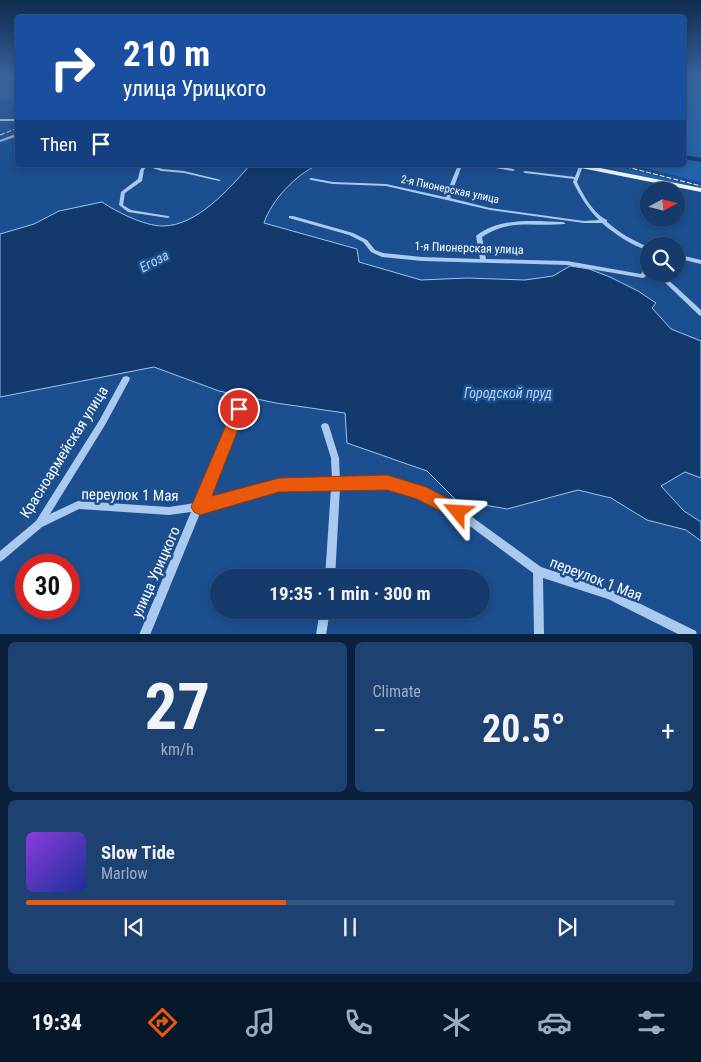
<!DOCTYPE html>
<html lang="en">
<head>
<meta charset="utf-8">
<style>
	body { margin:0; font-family:"Roboto Condensed",sans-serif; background:#1d4271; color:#f1f3f6; height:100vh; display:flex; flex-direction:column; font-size:19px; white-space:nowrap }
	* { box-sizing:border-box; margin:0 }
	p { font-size:16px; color:#9dadc1 }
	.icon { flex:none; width:28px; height:28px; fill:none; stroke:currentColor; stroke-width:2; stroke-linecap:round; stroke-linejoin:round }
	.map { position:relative; height:634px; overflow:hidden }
	.panel { display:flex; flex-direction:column; gap:8px; padding:8px; background:#0b203b; flex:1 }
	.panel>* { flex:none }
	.guide { position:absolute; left:15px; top:15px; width:671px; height:152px; border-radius:5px; box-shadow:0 2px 8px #0003,0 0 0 1px #33557e; background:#1a4fa0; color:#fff; overflow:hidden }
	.needle { width:32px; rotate:83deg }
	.buttons { position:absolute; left:640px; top:182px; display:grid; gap:10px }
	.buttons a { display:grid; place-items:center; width:45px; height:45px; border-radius:50%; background:#143b6b; box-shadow:0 2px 8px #0003,0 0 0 1px #33557e; font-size:25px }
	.speed { position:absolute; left:15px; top:554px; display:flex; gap:10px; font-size:25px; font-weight:700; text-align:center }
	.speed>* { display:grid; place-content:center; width:65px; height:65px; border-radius:50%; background:#143b6b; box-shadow:0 2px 8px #0003,0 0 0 1px #33557e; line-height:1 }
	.speed .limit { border:8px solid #d22; background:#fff; color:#111 }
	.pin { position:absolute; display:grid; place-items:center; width:42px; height:42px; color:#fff; margin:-21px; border:2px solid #fff; border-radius:50%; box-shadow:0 1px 5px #0007 }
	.me { position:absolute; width:55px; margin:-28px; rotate:297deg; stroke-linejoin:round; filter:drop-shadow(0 0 4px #0008) }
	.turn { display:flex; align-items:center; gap:18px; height:105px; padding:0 25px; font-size:22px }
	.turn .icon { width:65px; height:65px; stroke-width:2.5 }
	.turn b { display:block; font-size:35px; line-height:42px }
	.then { display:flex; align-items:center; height:48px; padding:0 25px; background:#0003; gap:10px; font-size:19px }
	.big { font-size:38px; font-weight:700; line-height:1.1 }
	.panel .widget { flex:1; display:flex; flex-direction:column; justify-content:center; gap:8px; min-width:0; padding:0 18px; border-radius:8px; background:#1d4271 }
	.panel .dial { align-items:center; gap:0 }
	.dial b { font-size:65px; line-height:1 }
	.song { display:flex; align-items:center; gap:15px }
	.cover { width:60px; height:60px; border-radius:8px; background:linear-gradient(135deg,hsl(270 70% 55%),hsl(230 70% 35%)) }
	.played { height:5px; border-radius:2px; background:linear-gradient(90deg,#ea580c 40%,#33557e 40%) }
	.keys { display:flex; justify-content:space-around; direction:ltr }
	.heat { display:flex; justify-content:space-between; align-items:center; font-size:28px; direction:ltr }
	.panel .tiles { flex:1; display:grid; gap:8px; grid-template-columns:1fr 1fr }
	.widget:last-child { grid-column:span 2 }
	.trip { position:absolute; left:210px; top:569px; width:280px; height:50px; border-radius:25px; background:#143b6b; box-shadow:0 2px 8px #0003,0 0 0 1px #33557e; font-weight:700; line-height:50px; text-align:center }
	.tab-bar { display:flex; height:80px; justify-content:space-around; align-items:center; background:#08182b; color:#9dadc1 }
	.tab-bar .icon { width:35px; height:35px }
	.tab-bar .selected { color:#ea580c }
	.tab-bar b { font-size:22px; color:#f1f3f6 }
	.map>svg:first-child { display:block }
</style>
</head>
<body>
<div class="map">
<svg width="701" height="635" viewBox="0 0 701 635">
	<rect width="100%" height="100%" fill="#1b4f8f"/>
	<g fill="#2461a8">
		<polygon points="0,77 17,77 15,81 17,81 17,101 0,99"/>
		<polygon points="684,77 701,77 701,182 633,165 684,165"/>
		<polygon points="600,165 612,165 696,186 648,178"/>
	</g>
	<path fill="#123a6d" stroke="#9cc4f0" d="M250,165H318C296,174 271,201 264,223L357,249L359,262L421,280L467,278L525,280L553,276L570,266L589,269L610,277L638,291L656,303L652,308L671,329L701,341V478L685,472L661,486L684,511L701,522V541L686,530L647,520L611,498L578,490L507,509L456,500L427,471L347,443L345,413L276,403L219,391L154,367L0,397V234L34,224L59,211L102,202C117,212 144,226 163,226C197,226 230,188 250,165Z"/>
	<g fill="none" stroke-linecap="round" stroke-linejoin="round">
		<polygon fill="#123a6d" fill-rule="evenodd" points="684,155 701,158 701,162 684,159"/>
		<g fill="#a9c9ee" fill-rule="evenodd">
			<polygon points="18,133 18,136 0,142 0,140"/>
			<polygon points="143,165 152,165 162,169 184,171 221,180 219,181 184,173 161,171 147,166 144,170 142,181 125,193 123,205 131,210 168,216 170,217 168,218 128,212 119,205 121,192 138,179 140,170"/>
			<path d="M458,165H462L450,198L490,208L584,221L599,220C588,209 580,196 573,182L574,179L525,173L523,172L525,171L575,177L579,166L582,165L583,166L577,182C583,195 594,214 607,220V222C620,233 633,241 649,247V251C631,245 616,235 602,223H584L490,210L386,186L333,184L311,180L309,179L311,178L333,182L386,184L445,197Z"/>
			<polygon points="482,165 491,165 513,169 515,170 513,171 484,166"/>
			<path d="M289,216H293L353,233L367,240L375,250L383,253L422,257L480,259L476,236C500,217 534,221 563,222L565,223V224C533,227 511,218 482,237L486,259L567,261L641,274L647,264L649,263V271L645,277L643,278L567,265L422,261L382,257L371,252L363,242L349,235L289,218Z"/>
			<polygon points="676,254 701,260 701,264 676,258"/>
			<polygon points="656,274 662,274 701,310 701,316 699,315"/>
			<polygon points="126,376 129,377 130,379 105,425 50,514 78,501 169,507 195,503 235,409 236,407 239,406 242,407 243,409 205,501 279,481 332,480 331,458 321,426 322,424 325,423 328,424 329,426 339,458 340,480 387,479 423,489 461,509 541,567 614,591 696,631 697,635 680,635 608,599 543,578 544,635 534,635 533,573 455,515 418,496 387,487 340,488 335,578 325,578 331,488 279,489 201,511 150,635 139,635 191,512 169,515 79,509 42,527 3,560 0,562 0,551 36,521 99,421 123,377"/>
			<polygon points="320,610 330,610 326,635 316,635"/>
		</g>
		<g fill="#f0f6ff" fill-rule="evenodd">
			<rect x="0" y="119" width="18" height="2"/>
			<polygon points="573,165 585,165 701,188 701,192 576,167"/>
		</g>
		<g stroke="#fff" stroke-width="1" stroke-dasharray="5 2" stroke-linecap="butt">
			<polyline points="0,135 18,128"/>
			<polyline points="619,165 701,186"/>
		</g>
	</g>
	<linearGradient id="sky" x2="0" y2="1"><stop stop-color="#0f2b4f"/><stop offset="0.46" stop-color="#39639b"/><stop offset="1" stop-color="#39639b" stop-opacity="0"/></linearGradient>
	<rect width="701" height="166" fill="url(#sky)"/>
	<polygon fill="#ea580c" stroke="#983908" points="239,404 244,405 246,409 212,496 279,478 387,475 426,487 463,506 466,512 463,518 458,520 417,499 387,490 279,492 200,515 194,512 191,507 233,409 235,405"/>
	<g text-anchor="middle" stroke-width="5" stroke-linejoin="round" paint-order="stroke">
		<g font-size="11" fill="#fff" stroke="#1b4f8f">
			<text transform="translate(450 189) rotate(12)" y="4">2-я Пионерская улица</text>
		</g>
		<g font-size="12" fill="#fff" stroke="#1b4f8f">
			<text transform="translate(469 248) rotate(2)" y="4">1-я Пионерская улица</text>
		</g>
		<g font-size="14" font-style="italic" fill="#b5d3f5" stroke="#1b4f8f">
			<text transform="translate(154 261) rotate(-28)" y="5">Егоза</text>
			<text x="508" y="398">Городской пруд</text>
		</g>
		<g font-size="15" fill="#fff" stroke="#1b4f8f">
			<text transform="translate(64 452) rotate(-58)" y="5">Красноармейская улица</text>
			<text transform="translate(130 495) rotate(1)" y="5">переулок 1 Мая</text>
			<text transform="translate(156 572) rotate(-66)" y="5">улица Урицкого</text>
			<text transform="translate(596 579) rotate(21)" y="5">переулок 1 Мая</text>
		</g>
	</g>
</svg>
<div class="buttons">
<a><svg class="needle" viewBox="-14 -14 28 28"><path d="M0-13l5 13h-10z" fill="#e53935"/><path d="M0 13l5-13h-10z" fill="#9dadc1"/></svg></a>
<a><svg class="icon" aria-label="search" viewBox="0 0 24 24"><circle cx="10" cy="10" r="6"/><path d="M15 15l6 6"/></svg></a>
</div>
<div class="speed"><div class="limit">30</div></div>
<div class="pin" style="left:239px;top:409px;background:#d93025"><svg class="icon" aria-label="arrive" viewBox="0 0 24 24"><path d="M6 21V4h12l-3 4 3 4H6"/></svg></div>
<svg class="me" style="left:458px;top:512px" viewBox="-20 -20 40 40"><path d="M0-17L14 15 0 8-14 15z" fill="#ea580c" stroke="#fff" stroke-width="4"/></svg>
<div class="trip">19:35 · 1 min · 300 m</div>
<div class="guide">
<div class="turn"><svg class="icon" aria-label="right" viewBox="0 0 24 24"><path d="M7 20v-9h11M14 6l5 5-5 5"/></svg><div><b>210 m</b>улица Урицкого</div></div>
<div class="then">Then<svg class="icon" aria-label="arrive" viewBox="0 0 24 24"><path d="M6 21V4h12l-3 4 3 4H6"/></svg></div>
</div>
</div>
<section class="panel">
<div class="tiles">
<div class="widget dial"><b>27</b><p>km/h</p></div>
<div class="widget"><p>Climate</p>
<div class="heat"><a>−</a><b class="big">20.5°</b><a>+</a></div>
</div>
<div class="widget">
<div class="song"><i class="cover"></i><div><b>Slow Tide</b><p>Marlow</p></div></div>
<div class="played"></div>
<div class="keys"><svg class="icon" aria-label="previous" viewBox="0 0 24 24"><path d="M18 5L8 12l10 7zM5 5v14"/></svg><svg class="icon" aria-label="pause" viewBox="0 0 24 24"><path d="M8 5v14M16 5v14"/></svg><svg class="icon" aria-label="next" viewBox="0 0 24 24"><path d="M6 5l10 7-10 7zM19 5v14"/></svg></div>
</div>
</div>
</section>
<nav class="tab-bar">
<b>19:34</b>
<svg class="icon selected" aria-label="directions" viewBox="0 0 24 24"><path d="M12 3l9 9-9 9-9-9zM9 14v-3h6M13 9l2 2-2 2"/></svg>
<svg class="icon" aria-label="music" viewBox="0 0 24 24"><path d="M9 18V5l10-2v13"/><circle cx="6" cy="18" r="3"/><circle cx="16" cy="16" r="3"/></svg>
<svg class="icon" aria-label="phone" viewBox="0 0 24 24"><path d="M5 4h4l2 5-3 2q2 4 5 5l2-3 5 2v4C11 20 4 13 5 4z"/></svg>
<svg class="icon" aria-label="climate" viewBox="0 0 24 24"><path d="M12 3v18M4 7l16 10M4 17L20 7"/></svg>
<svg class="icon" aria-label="car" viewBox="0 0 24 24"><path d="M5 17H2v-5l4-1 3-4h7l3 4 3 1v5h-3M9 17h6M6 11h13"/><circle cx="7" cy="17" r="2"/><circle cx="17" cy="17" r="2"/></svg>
<svg class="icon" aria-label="filters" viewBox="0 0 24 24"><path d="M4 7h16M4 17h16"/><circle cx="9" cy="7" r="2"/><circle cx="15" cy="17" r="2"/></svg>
</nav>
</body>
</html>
